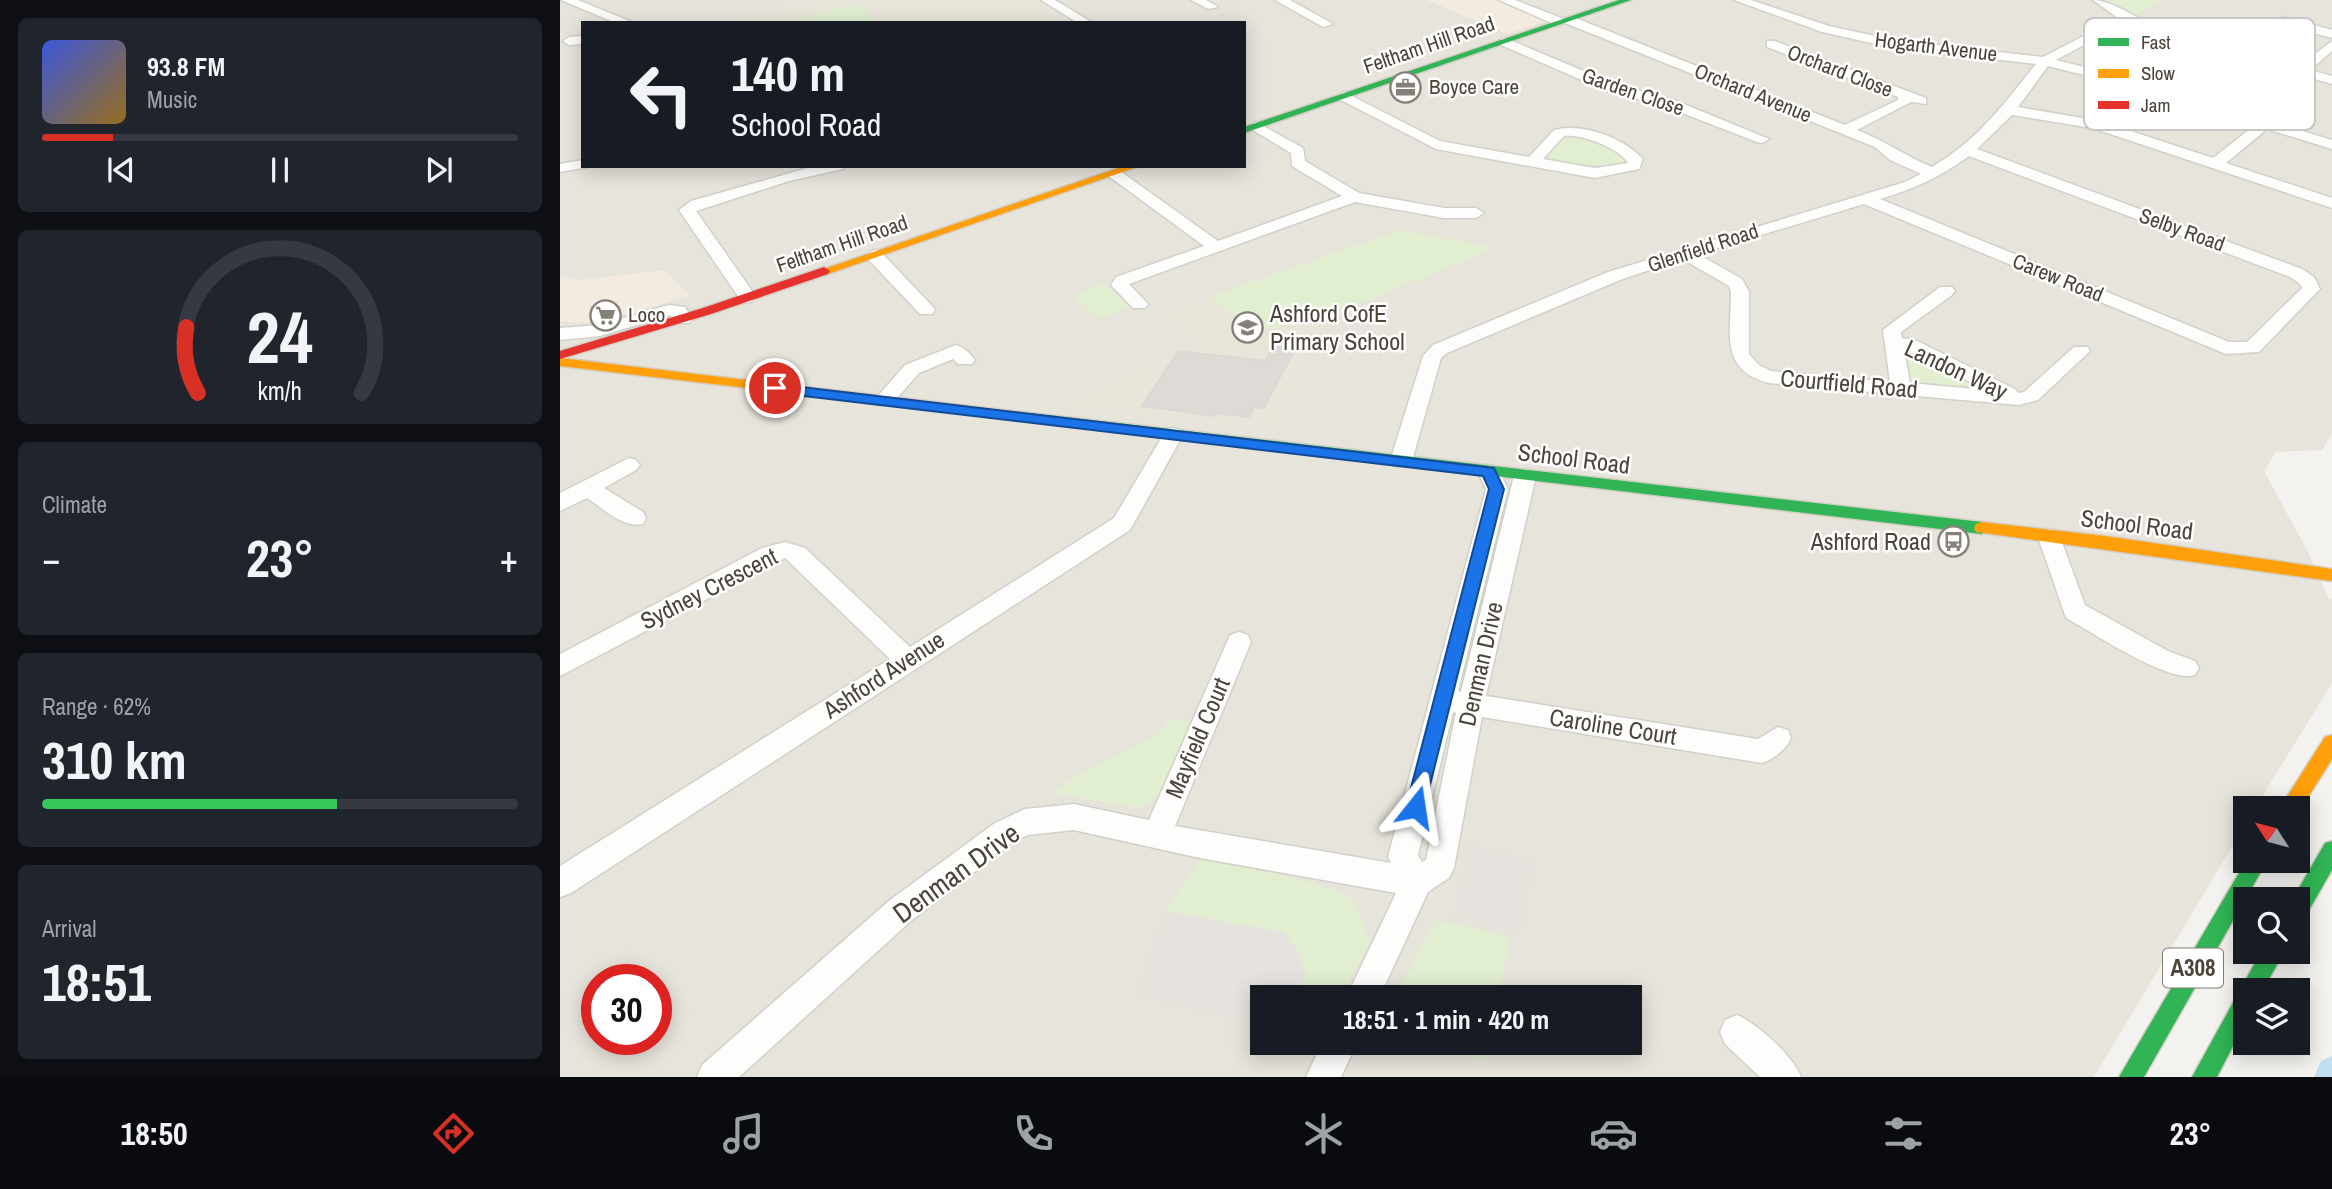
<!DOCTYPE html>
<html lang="en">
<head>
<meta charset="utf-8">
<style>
	body { margin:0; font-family:"Archivo Narrow",sans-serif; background:#20242c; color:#f1f3f6; height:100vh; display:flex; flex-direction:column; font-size:26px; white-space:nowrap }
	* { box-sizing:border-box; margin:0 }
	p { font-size:23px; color:#9ea1a6 }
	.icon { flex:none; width:38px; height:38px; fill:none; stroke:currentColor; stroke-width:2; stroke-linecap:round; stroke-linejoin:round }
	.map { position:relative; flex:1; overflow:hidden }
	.panel { display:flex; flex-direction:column; gap:18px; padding:18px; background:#0d0f14; width:560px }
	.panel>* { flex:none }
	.banner { position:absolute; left:21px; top:21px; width:665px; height:147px; border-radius:0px; box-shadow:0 4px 18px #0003; background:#171b24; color:#f1f3f6; overflow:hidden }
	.needle { width:46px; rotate:306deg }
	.tools { position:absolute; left:1673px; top:796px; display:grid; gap:14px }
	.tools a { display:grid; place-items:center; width:77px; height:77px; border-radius:0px; background:#171b24; box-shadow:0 4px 18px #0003; font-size:35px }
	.speed { position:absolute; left:21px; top:964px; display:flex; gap:14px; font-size:35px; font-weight:700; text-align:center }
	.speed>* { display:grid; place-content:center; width:91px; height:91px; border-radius:50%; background:#171b24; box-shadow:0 4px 18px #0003; line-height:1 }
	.speed .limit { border:10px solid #d22; background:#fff; color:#111 }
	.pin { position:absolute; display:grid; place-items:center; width:60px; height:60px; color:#fff; margin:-30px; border:4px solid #fff; border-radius:50%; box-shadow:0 2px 7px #0007 }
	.me { position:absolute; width:77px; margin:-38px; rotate:15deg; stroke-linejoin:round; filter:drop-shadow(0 0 5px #0008) }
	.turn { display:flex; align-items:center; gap:24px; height:147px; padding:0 35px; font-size:32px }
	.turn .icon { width:91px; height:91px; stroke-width:2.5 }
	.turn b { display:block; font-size:49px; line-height:60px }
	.big { font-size:52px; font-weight:700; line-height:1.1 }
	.panel .card { flex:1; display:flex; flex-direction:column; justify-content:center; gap:10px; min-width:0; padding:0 24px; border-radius:10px; background:#20242c }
	.panel .dial { align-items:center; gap:0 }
	.dial svg { height:182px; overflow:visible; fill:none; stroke:#363941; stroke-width:7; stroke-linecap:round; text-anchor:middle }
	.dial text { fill:#f1f3f6; stroke:none }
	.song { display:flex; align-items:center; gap:21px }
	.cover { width:84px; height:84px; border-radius:10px; background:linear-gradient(135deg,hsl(230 70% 55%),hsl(40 70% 35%)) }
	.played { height:7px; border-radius:4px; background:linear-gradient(90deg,#d93025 15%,#363941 15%) }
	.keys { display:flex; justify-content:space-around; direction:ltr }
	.heat { display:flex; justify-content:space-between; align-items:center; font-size:38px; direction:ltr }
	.charge { height:10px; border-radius:5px; background:linear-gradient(90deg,#34c759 62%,#363941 0) }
	.trip { position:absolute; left:690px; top:985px; width:392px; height:70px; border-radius:0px; background:#171b24; box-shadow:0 4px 18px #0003; font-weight:700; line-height:70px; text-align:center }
	.menu { display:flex; height:112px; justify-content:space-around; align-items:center; background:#090b0e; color:#9ea1a6 }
	.menu .icon { width:49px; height:49px }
	.menu .on { color:#d93025 }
	.menu b { font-size:32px; color:#f1f3f6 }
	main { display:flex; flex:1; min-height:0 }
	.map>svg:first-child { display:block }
</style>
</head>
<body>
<main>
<section class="panel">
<div class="card">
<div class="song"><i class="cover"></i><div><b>93.8 FM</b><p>Music</p></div></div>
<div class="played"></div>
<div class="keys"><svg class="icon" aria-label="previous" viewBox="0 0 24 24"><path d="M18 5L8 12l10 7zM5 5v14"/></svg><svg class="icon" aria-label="pause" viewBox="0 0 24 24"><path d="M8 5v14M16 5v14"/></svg><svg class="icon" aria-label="next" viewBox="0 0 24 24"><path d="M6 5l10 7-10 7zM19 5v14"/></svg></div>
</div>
<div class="card dial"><svg viewBox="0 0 100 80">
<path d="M14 69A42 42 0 1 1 86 69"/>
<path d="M14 69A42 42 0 0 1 9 40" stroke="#d93025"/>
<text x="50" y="56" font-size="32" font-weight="700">24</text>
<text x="50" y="72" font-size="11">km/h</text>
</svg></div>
<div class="card"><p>Climate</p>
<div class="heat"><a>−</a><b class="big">23°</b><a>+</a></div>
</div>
<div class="card"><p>Range · 62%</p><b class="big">310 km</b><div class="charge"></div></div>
<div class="card"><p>Arrival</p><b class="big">18:51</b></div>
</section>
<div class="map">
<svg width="1772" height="1077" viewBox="0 0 1772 1077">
	<rect width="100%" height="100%" fill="#f4f2ee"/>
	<path fill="#e7e4dc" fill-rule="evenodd" d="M0,0H1772V433L1762,450L1716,452L1704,471L1748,552L1768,598L1772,599V683L1695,808H1685V825L1534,1077H0ZM23,23H684V166H23ZM37,980H96V1040H37ZM702,998H1069V1043H702Z"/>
	<g fill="#f3ebdf">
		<polygon points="867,0 935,0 986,21 947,34"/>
		<polygon points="104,270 129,296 37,322 0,322 0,276 20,280"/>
	</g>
	<g fill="#eae5da">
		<polygon points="250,0 478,0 510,18 493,23 169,23"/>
		<polygon points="840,230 934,248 759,320 763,323 717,432 499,407 630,343 598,314"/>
	</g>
	<g fill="#e1eecf">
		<polygon points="1547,0 1604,0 1574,17"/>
		<polygon points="296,4 320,23 217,23"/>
		<path d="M1015,134L1066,157L1068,162C1048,177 1011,165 988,162L982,159L1002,136Z"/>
		<polygon points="840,230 934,248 758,321 739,312 727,313 717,329 690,325 649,297"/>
		<polygon points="543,284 570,306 539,319 513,297"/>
		<polygon points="1349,352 1414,384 1412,391 1361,387 1346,381 1342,353"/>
		<polygon points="610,718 632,722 603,790 592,801 577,808 489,792 600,732"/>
		<path d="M641,858C671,865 773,882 791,900C803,910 805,930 809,944L780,997H734L746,974L722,932L605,911Z"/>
		<polygon points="876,920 950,937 939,997 835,997"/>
		<polygon points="845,1043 930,1043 927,1062"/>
	</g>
	<g fill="#e6e3df">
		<polygon points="910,846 974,860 959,932 894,915"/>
		<polygon points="605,911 722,932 739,952 746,974 734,997 702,998 702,1026 578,995"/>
	</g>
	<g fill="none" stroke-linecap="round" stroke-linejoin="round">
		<polygon fill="#c0ddf1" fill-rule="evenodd" points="1772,1056 1772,1077 1754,1077 1761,1061"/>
	</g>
	<polygon fill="#dedbd6" stroke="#dcd9d4" stroke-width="2" points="719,336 740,339 704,408 694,407 689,417 655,413 654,416 582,406 618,351 706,361"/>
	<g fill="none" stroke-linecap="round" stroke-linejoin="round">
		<defs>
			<g id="street">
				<polygon points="1,0 18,0 74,23 56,23"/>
				<polygon points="481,0 495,0 533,23 518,23"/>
				<polygon points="631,0 646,0 658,7 648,9"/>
				<polygon points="715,0 730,0 773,24 763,27"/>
				<path d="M939,0H955L1004,19L1013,17L1285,125L1338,100V97L1207,47V41H1215L1366,98V104L1351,102L1297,130C1324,140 1345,156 1372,167C1419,139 1442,106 1476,64L1334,48L1262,32L1174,0H1191L1269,26L1334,40L1483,57L1558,18L1533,0C1552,0 1581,21 1602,29C1646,45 1693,54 1738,67L1772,41V51L1750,70L1772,76V84L1596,35L1567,22L1496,60L1569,78L1772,140V149L1707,129L1666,163L1772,198V208L1532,128L1452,115L1417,149L1742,269L1754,277L1760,289L1699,352L1666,354L1304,204L1138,254L1182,279L1189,292V354L1199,365L1211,371L1330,382L1323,330L1380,287H1392L1395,291L1392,295L1341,332L1342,338L1355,340L1455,389L1458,393L1464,392L1514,347H1528L1530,351L1478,400L1459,405L1209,383C1159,370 1171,333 1171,292L1169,286L1122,259L1060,280L887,353L881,358L852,461L848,466H834L830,461L863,356L873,345L1048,272L1345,182L1361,174L1330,160L1315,147L1005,23L996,25ZM1488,66L1559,84L1694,126L1653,158L1540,121L1458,107ZM1409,156L1730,277L1740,284L1742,288L1687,342H1669L1320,199C1354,189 1380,177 1409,156ZM1344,349L1426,390L1350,383Z"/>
				<polygon points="1724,17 1772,30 1772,38 1720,24 1718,21"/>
				<polygon points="23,36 23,44 9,45 3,41 9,37"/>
				<polygon points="945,38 1057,85 1114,100 1209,139 1202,143 1197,142 1104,106 1047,91 941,45 941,39"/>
				<path d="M784,92L880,141L969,157L994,130C1022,122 1064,138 1083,159L1079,169L1035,178L876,149L779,99L777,96ZM1004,136C1022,134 1059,148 1068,163L1035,168L983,159Z"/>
				<polygon points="696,122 743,148 745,161 799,193 884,208 916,208 924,213 916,218 884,218 795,202 569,284 588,304 585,308 573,308 551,285 556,277 644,246 550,177 547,174 550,171 560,171 658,241 782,196 732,166 731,153 691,129 689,126"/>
				<polygon points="23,160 23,166 28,167 0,172 0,164"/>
				<polygon points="255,166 285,166 283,169 229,181 136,211 197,298 188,303 182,302 119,210 131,201"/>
				<polygon points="314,250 320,251 372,306 375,310 372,314 360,314 308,259 306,255"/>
				<polygon points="109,305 125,307 132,319 129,323 117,323 110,315 40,336 0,340 0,328 39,325"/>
				<path d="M396,345C404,347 410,353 415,360L412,364H398L393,359L359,373L331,405H317L314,401L317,397L345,365Z"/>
				<polygon points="613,428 620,430 623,435 570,530 11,893 0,897 0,866 330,659 225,558 0,676 0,654 202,548 225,542 245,548 350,647 554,518 606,430"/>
				<path d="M69,458L76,460L80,465L76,470L44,488L83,512L86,518L83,524C64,529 42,508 27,498L0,511V493Z"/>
				<path d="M929,465L937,467L948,489L898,691L901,692L954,476L957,471L965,469L973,471L976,476L926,696L1198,739L1218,727L1228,730L1231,738C1226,750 1215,758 1202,763L922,717L894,868L889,878L868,892L819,998H786L836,893L640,858L514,830L468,835L455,841L352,920L179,1077H137L142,1065L330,900L435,823L465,809L514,804L589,820L667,642L670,635L679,632L688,635L691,642L615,826L831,863L828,857L926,489L918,472L921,467ZM893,712L896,713L866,860L862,862L858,855Z"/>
				<path d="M1489,529L1497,531L1500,537L1525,605L1608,651L1635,661L1639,668L1635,675C1609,684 1532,632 1506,618L1478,537L1481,531Z"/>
				<path d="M1177,1015C1198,1024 1233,1056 1241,1077H1200L1165,1044L1160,1032L1165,1020Z"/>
				<polygon points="762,1043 797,1043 781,1077 746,1077"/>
			</g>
			<g id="fast">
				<polygon points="1059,0 1071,0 684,133 684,127"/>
				<polygon points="461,412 1422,522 1430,528 1422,534 456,419 454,416 456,413"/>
				<polygon points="1772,841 1772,870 1745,917 1738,920 1738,900 1732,900 1765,843"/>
				<polygon points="1686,861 1707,861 1584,1077 1559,1077"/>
				<polygon points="1701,952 1724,952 1703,990 1685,990 1685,1023 1657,1077 1632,1077"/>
			</g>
			<g id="slow">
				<polygon points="564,166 580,166 268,274 264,275 258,271"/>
				<polygon points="0,358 461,412 468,416 461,420 0,366"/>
				<polygon points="1422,522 1545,536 1772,569 1772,581 1416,532 1414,528 1416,524"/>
				<polygon points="1772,735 1772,759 1738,813 1738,808 1720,808 1765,737"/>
			</g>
			<polygon id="jam" points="264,267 270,271 268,274 151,314 0,359 0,351 143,308"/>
		</defs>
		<use href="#street" stroke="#d2d0cb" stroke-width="3"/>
		<use href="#fast" stroke="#d3cfc5" stroke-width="3"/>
		<use href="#slow" stroke="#d3cfc5" stroke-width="3"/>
		<use href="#jam" stroke="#d3cfc5" stroke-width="3"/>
		<use href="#street" fill="#fdfdfc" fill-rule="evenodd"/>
		<use href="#fast" fill="#30b455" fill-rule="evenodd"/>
		<use href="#slow" fill="#ff9f0a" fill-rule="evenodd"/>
		<use href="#jam" fill="#e5322d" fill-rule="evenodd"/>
	</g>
	<polygon fill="#1a73e8" stroke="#114b97" stroke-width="2" points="215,384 934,468 944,489 863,813 856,816 849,813 846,807 929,489 923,476 210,392 208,388"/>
	<defs>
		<symbol id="office-ring" viewBox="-11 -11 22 22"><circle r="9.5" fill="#fff" stroke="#868178" stroke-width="1.5"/><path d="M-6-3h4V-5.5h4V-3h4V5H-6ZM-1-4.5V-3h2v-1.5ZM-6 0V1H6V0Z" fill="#868178"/></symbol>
		<symbol id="supermarket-ring" viewBox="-11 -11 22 22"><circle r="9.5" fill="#fff" stroke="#868178" stroke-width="1.5"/><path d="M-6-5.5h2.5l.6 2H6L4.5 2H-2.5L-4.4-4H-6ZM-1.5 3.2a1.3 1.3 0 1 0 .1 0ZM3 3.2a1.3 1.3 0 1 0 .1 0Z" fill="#868178"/></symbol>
		<symbol id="school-ring" viewBox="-11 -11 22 22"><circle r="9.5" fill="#fff" stroke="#868178" stroke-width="1.5"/><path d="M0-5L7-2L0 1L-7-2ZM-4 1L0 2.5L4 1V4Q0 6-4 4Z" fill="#868178"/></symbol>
		<symbol id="bus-ring" viewBox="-11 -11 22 22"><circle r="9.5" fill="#fff" stroke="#868178" stroke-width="1.5"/><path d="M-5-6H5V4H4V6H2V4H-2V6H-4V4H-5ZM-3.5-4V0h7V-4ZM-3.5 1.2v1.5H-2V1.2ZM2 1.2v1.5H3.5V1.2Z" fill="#868178"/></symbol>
	</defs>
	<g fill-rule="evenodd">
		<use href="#office-ring" x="828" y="70" width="35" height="35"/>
		<use href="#supermarket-ring" x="28" y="298" width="35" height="35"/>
		<use href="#school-ring" x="670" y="310" width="35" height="35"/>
		<use href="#bus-ring" x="1376" y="524" width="35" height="35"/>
	</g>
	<g text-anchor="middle" stroke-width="5" stroke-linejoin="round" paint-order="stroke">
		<g font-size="21" fill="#4b4439" stroke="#fff">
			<text transform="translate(869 45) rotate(-19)" y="7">Feltham Hill Road</text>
			<text transform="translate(1376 47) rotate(7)" y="7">Hogarth Avenue</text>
			<text transform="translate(1280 71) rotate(21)" y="7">Orchard Close</text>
			<text transform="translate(1073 92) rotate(19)" y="7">Garden Close</text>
			<text transform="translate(1193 93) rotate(22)" y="7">Orchard Avenue</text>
			<text transform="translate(1622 230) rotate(20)" y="7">Selby Road</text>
			<text transform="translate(282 244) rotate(-19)" y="7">Feltham Hill Road</text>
			<text transform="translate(1143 248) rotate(-18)" y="7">Glenfield Road</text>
			<text transform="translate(1498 278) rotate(22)" y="7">Carew Road</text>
		</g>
		<g font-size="21" fill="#4b4439" stroke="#fff" text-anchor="start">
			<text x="869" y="94">Boyce Care</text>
			<text x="68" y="322">Loco</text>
		</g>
		<rect fill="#fff" stroke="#817c74" stroke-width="2" x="1603" y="948.5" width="60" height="39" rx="5"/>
		<g font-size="23" font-weight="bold" fill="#4b4439">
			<text x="1633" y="976">A308</text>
		</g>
		<g font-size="24" fill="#4b4439" stroke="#fff" text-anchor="start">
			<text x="710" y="322">Ashford CofE<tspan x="710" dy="28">Primary School</tspan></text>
			<text x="1371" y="550" text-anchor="end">Ashford Road</text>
		</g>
		<g font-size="24" fill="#4b4439" stroke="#fff">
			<text transform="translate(1396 370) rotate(25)" y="8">Landon Way</text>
			<text transform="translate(1289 384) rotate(5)" y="8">Courtfield Road</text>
			<text transform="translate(1014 459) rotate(7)" y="8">School Road</text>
			<text transform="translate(1577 525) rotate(7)" y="8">School Road</text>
			<text transform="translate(149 589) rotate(-27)" y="8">Sydney Crescent</text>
			<text transform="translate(921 664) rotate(-77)" y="8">Denman Drive</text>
			<text transform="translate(324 675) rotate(-33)" y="8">Ashford Avenue</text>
			<text transform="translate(1053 727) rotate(9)" y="8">Caroline Court</text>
			<text transform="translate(638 738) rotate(-67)" y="8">Mayfield Court</text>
		</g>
		<g font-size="28" fill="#4b4439" stroke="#fff">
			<text transform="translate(396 873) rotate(-36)" y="10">Denman Drive</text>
		</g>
	</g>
	<rect x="1524" y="18" width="231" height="112" rx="10" fill="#fff" stroke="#c9c7c4" stroke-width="2"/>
	<rect x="1538" y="38" width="31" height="8" fill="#30b455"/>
	<rect x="1538" y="69" width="31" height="9" fill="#ff9f0a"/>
	<rect x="1538" y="101" width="31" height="8" fill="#e5322d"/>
	<g font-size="19" fill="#4b4439">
		<text x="1581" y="49">Fast</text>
		<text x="1581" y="80">Slow</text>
		<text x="1581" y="112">Jam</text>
	</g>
</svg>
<div class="tools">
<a><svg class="needle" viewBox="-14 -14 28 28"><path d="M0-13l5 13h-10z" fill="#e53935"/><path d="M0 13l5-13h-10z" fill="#9ea1a6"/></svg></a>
<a><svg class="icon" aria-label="search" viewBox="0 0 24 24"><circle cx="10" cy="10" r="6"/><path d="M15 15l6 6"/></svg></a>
<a><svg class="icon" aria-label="layers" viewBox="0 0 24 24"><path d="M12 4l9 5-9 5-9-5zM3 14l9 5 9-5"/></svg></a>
</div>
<div class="speed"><div class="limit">30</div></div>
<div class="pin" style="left:215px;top:388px;background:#d93025"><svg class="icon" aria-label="arrive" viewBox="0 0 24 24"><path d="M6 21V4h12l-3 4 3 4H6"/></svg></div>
<svg class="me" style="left:856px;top:807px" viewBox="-20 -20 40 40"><path d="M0-17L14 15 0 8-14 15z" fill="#1a73e8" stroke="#fff" stroke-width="4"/></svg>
<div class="trip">18:51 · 1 min · 420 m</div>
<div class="banner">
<div class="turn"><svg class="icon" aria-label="left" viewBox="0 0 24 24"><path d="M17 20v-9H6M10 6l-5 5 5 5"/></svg><div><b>140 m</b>School Road</div></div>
</div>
</div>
</main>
<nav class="menu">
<b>18:50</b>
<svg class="icon on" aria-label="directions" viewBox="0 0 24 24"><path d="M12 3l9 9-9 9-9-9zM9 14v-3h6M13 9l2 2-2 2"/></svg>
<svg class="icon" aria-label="music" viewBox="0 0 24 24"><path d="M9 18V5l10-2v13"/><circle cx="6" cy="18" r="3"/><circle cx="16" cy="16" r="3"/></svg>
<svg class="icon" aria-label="phone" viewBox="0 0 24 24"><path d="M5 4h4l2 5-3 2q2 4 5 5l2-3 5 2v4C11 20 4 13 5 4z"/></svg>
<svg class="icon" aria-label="climate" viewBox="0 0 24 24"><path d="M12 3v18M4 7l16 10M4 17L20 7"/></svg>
<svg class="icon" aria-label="car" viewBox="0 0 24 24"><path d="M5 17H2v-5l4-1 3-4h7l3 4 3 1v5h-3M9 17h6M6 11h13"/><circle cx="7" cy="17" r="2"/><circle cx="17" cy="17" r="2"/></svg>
<svg class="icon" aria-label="filters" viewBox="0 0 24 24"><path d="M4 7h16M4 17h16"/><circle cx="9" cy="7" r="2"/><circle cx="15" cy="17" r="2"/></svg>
<b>23°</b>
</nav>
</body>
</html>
